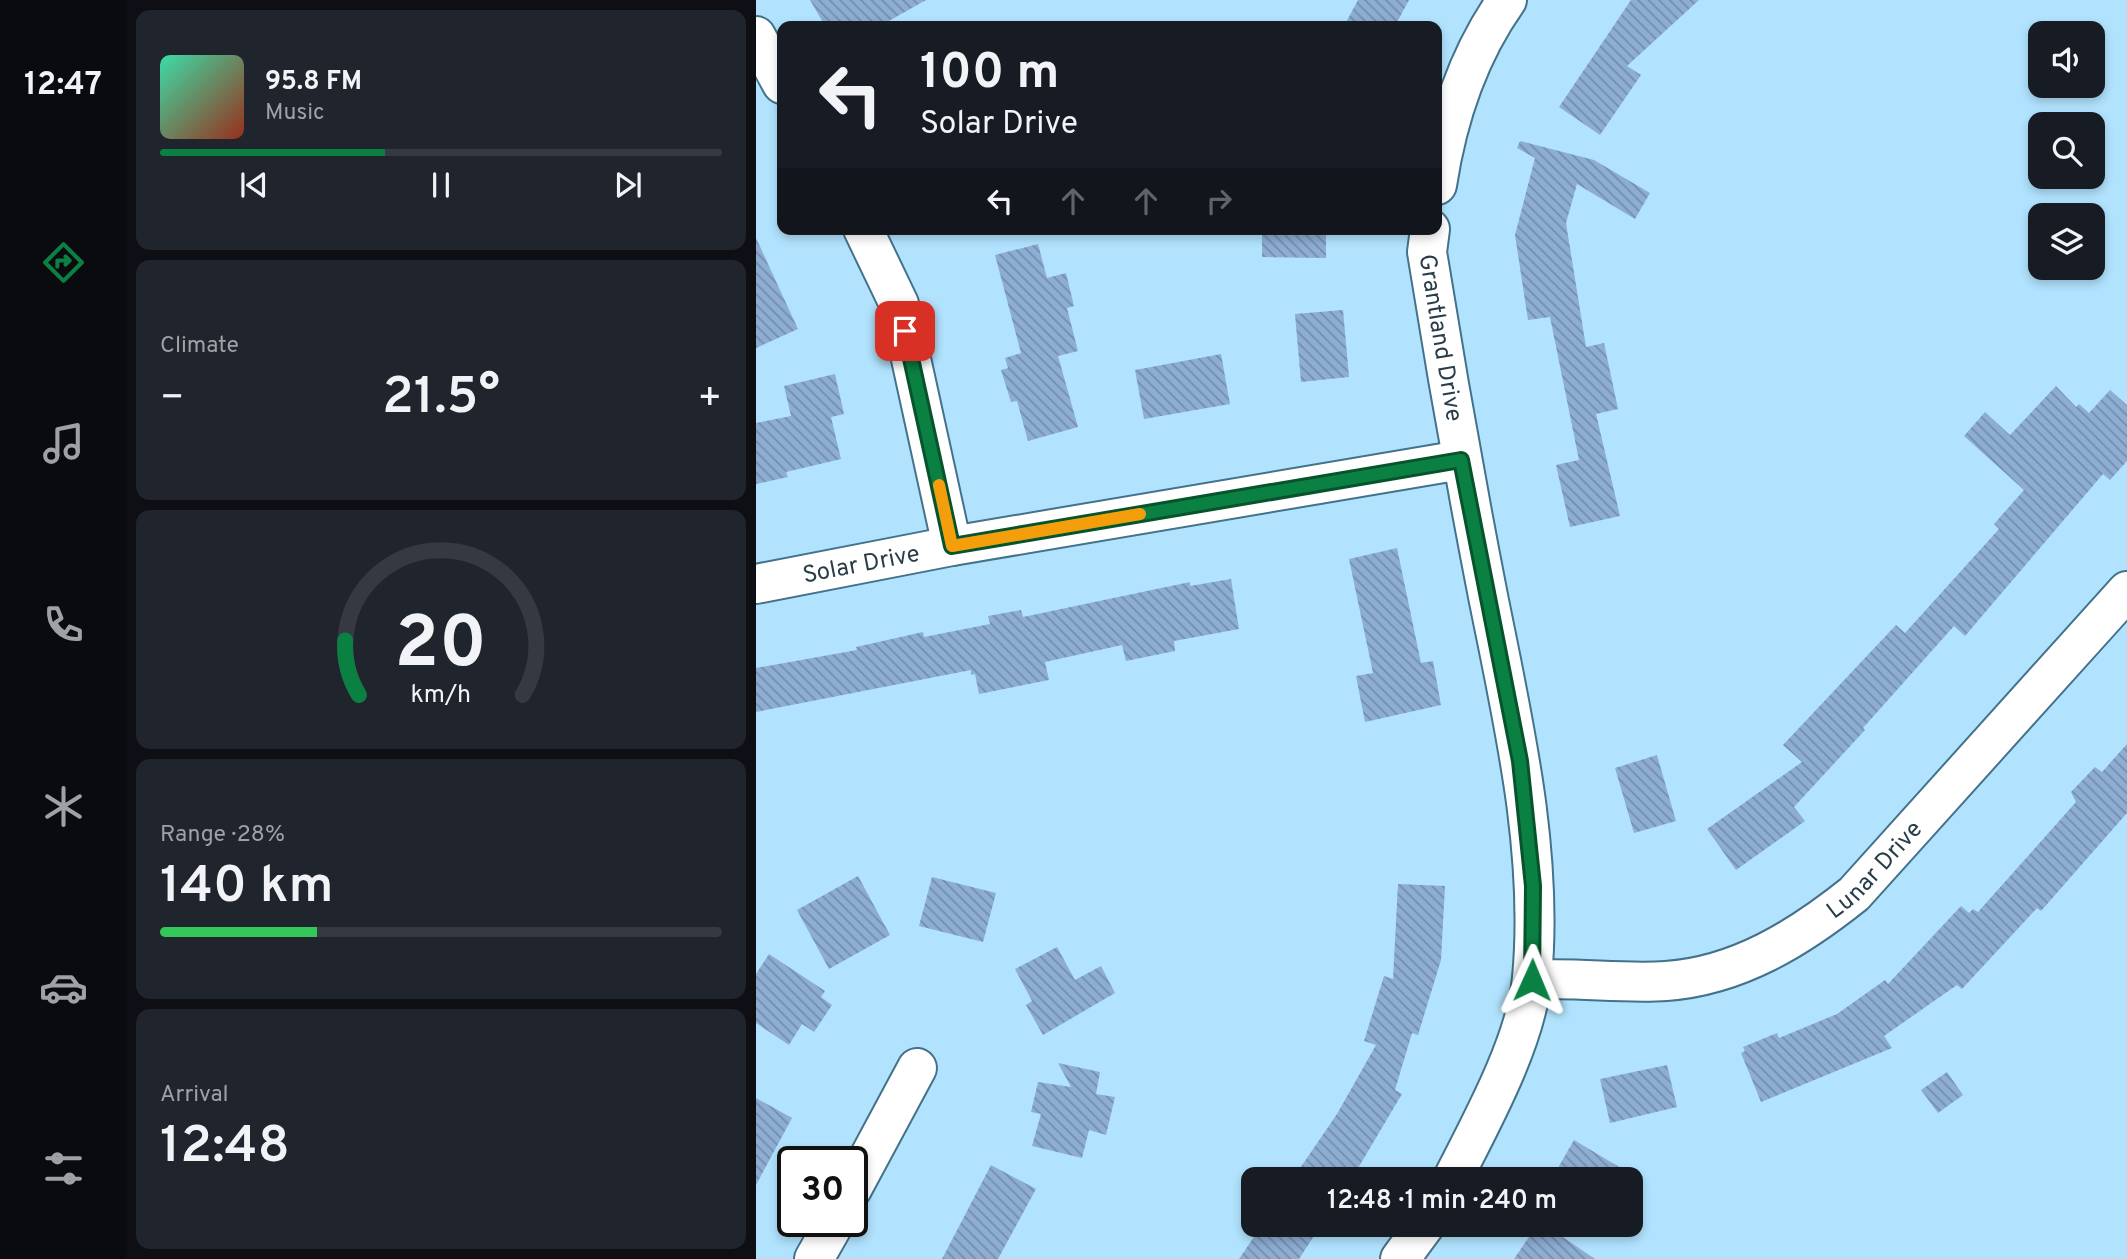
<!DOCTYPE html>
<html lang="en">
<head>
<meta charset="utf-8">
<style>
	body { margin:0; font-family:Overpass,sans-serif; background:#20242c; color:#f1f3f6; height:100vh; display:flex; flex-direction:column; font-size:26px; white-space:nowrap }
	* { box-sizing:border-box; margin:0 }
	p { font-size:23px; color:#9ea1a6 }
	.icon { flex:none; width:38px; height:38px; fill:none; stroke:currentColor; stroke-width:2; stroke-linecap:round; stroke-linejoin:round }
	.map { position:relative; flex:1; overflow:hidden }
	.panel { display:flex; flex-direction:column; gap:10px; padding:10px; background:#0d0f14; width:630px }
	.panel>* { flex:none }
	.guide { position:absolute; left:21px; top:21px; width:665px; height:214px; border-radius:14px; box-shadow:0 4px 10px #0003; background:#171b24; color:#f1f3f6; overflow:hidden }
	.buttons { position:absolute; left:1272px; top:21px; display:grid; gap:14px }
	.buttons a { display:grid; place-items:center; width:77px; height:77px; border-radius:14px; background:#171b24; box-shadow:0 4px 10px #0003; font-size:35px }
	.speed { position:absolute; left:21px; top:1146px; display:flex; gap:14px; font-size:35px; font-weight:700; text-align:center }
	.speed>* { display:grid; place-content:center; width:91px; height:91px; border-radius:50%; background:#171b24; box-shadow:0 4px 10px #0003; line-height:1 }
	.speed .limit { border:4px solid #111; border-radius:10px; background:#fff; color:#111 }
	.pin { position:absolute; display:grid; place-items:center; width:60px; height:60px; color:#fff; margin:-30px; border-radius:14px; box-shadow:0 4px 10px #0006 }
	.me { position:absolute; width:77px; margin:-38px; rotate:1deg; stroke-linejoin:round; filter:drop-shadow(0 0 5px #0008) }
	.turn { display:flex; align-items:center; gap:24px; height:147px; padding:0 28px; font-size:32px }
	.turn .icon { width:91px; height:91px; stroke-width:2.5 }
	.turn b { display:block; font-size:49px; line-height:60px }
	.lanes { display:flex; align-items:center; height:66px; padding:0 28px; background:#0003; justify-content:center; gap:35px; direction:ltr }
	.lanes .off { opacity:.35 }
	.big { font-size:52px; font-weight:600; line-height:1.1 }
	.panel .tile { flex:1; display:flex; flex-direction:column; justify-content:center; gap:10px; min-width:0; padding:0 24px; border-radius:14px; background:#20242c }
	.panel .dial { align-items:center; gap:0 }
	.dial svg { height:182px; overflow:visible; fill:none; stroke:#363941; stroke-width:7; stroke-linecap:round; text-anchor:middle }
	.dial text { fill:#f1f3f6; stroke:none }
	.song { display:flex; align-items:center; gap:21px }
	.cover { width:84px; height:84px; border-radius:10px; background:linear-gradient(135deg,hsl(160 70% 55%),hsl(10 70% 35%)) }
	.played { height:7px; border-radius:4px; background:linear-gradient(90deg,#0b8043 40%,#363941 40%) }
	.keys { display:flex; justify-content:space-around; direction:ltr }
	.heat { display:flex; justify-content:space-between; align-items:center; font-size:38px; direction:ltr }
	.charge { height:10px; border-radius:5px; background:linear-gradient(90deg,#34c759 28%,#363941 0) }
	.trip { position:absolute; left:485px; top:1167px; width:402px; height:70px; border-radius:14px; background:#171b24; box-shadow:0 4px 10px #0003; font-weight:600; line-height:70px; text-align:center }
	main { display:flex; flex:1; min-height:0 }
	.dock { display:flex; flex-direction:column; width:126px; justify-content:space-around; align-items:center; background:#090b0e; color:#9ea1a6 }
	.dock .icon { width:49px; height:49px }
	.dock .active { color:#0b8043 }
	.dock b { font-size:32px; color:#f1f3f6 }
	.map>svg:first-child { display:block }
</style>
</head>
<body>
<main>
<nav class="dock">
<b>12:47</b>
<svg class="icon active" aria-label="directions" viewBox="0 0 24 24"><path d="M12 3l9 9-9 9-9-9zM9 14v-3h6M13 9l2 2-2 2"/></svg>
<svg class="icon" aria-label="music" viewBox="0 0 24 24"><path d="M9 18V5l10-2v13"/><circle cx="6" cy="18" r="3"/><circle cx="16" cy="16" r="3"/></svg>
<svg class="icon" aria-label="phone" viewBox="0 0 24 24"><path d="M5 4h4l2 5-3 2q2 4 5 5l2-3 5 2v4C11 20 4 13 5 4z"/></svg>
<svg class="icon" aria-label="climate" viewBox="0 0 24 24"><path d="M12 3v18M4 7l16 10M4 17L20 7"/></svg>
<svg class="icon" aria-label="car" viewBox="0 0 24 24"><path d="M5 17H2v-5l4-1 3-4h7l3 4 3 1v5h-3M9 17h6M6 11h13"/><circle cx="7" cy="17" r="2"/><circle cx="17" cy="17" r="2"/></svg>
<svg class="icon" aria-label="filters" viewBox="0 0 24 24"><path d="M4 7h16M4 17h16"/><circle cx="9" cy="7" r="2"/><circle cx="15" cy="17" r="2"/></svg>
</nav>
<section class="panel">
<div class="tile">
<div class="song"><i class="cover"></i><div><b>95.8 FM</b><p>Music</p></div></div>
<div class="played"></div>
<div class="keys"><svg class="icon" aria-label="previous" viewBox="0 0 24 24"><path d="M18 5L8 12l10 7zM5 5v14"/></svg><svg class="icon" aria-label="pause" viewBox="0 0 24 24"><path d="M8 5v14M16 5v14"/></svg><svg class="icon" aria-label="next" viewBox="0 0 24 24"><path d="M6 5l10 7-10 7zM19 5v14"/></svg></div>
</div>
<div class="tile"><p>Climate</p>
<div class="heat"><a>−</a><b class="big">21.5°</b><a>+</a></div>
</div>
<div class="tile dial"><svg viewBox="0 0 100 80">
<path d="M14 69A42 42 0 1 1 86 69"/>
<path d="M14 69A42 42 0 0 1 8 45" stroke="#0b8043"/>
<text x="50" y="56" font-size="32" font-weight="700">20</text>
<text x="50" y="72" font-size="11">km/h</text>
</svg></div>
<div class="tile"><p>Range · 28%</p><b class="big">140 km</b><div class="charge"></div></div>
<div class="tile"><p>Arrival</p><b class="big">12:48</b></div>
</section>
<div class="map">
<svg width="1371" height="1259" viewBox="0 0 1371 1259">
	<defs>
		<pattern id="building-back-hatch" width="6" height="6" patternUnits="userSpaceOnUse" patternTransform="scale(1.75)"><rect width="6" height="6" fill="#8dadd2"/><path d="M-1 5l2 2M0 0l6 6M5-1l2 2" fill="none" stroke="#738eac"/></pattern>
	</defs>
	<rect width="100%" height="100%" fill="#b1e3fe"/>
	<g fill="url(#building-back-hatch)">
		<polygon points="54,0 170,0 124,26 69,26"/>
		<polygon points="602,0 653,0 639,26 588,26"/>
		<polygon points="875,0 943,0 871,66 885,75 844,135 803,107"/>
		<polygon points="764,141 838,160 894,193 879,219 821,184 810,223 830,347 848,343 862,409 840,414 864,516 814,527 800,465 823,460 794,317 772,320 759,235 779,158 761,148"/>
		<polygon points="506,229 570,229 570,258 506,257"/>
		<polygon points="0,238 42,329 0,348"/>
		<polygon points="282,244 291,278 310,273 318,306 311,308 322,351 302,356 322,427 272,441 261,401 255,402 245,370 252,368 249,358 265,353 239,255"/>
		<polygon points="587,310 593,377 545,382 539,314"/>
		<polygon points="465,354 474,404 388,419 379,370"/>
		<polygon points="79,374 88,414 75,417 85,459 30,472 32,477 0,484 0,423 35,416 28,386"/>
		<polygon points="1300,386 1320,407 1323,404 1333,413 1354,390 1371,405 1371,461 1354,480 1347,474 1209,636 1198,626 1107,728 1109,730 1038,807 1049,821 980,870 951,829 1046,762 1027,745 1140,625 1149,633 1243,529 1238,524 1268,490 1208,436 1229,412 1254,435"/>
		<polygon points="641,548 665,663 677,661 685,705 609,722 600,676 617,673 593,559"/>
		<polygon points="475,579 483,629 418,641 419,651 370,661 366,645 289,662 293,680 223,694 219,674 215,675 215,670 0,712 0,668 101,650 100,647 167,632 168,637 234,624 232,616 265,610 267,617 434,582 434,586"/>
		<polygon points="1371,744 1371,813 1285,911 1281,908 1206,989 1201,985 1128,1036 1136,1048 1005,1102 985,1053 989,1051 987,1047 1021,1033 1023,1038 1081,1014 1129,980 1132,984 1205,906 1213,913 1217,909 1222,912 1320,802 1315,792 1339,767 1346,772"/>
		<polygon points="901,755 920,821 878,833 859,768"/>
		<polygon points="102,876 134,935 73,969 41,910"/>
		<polygon points="176,877 240,893 227,942 163,926"/>
		<polygon points="642,884 689,886 685,960 662,1035 656,1033 639,1090 646,1094 595,1180 536,1180 581,1114 620,1045 608,1041 628,976 637,979"/>
		<polygon points="301,947 319,980 345,966 359,993 287,1035 270,1005 276,1001 259,969"/>
		<polygon points="13,954 69,991 65,997 76,1005 58,1032 46,1024 33,1045 0,1023 0,974"/>
		<polygon points="302,1063 344,1072 340,1094 359,1097 350,1135 333,1130 326,1158 276,1146 285,1114 275,1112 282,1082 315,1087"/>
		<polygon points="911,1065 921,1107 854,1123 844,1079"/>
		<polygon points="1191,1072 1207,1095 1182,1113 1165,1090"/>
		<polygon points="0,1098 36,1118 0,1185"/>
		<polygon points="818,1140 885,1180 795,1180"/>
		<polygon points="235,1165 280,1189 242,1259 186,1259"/>
		<polygon points="506,1225 565,1225 543,1259 483,1259"/>
		<polygon points="781,1225 789,1225 839,1259 758,1259"/>
	</g>
	<g fill="none" stroke-linecap="round" stroke-linejoin="round">
		<defs>
			<g id="minor">
				<polyline points="0,36 26,84"/>
				<path d="M681,185C691,119 712,55 751,0"/>
				<polyline points="107,229 143,304 196,546"/>
				<path id="s1" d="M674,229L671,252C689,365 709,478 731,591C756,717 788,849 776,978C770,1042 725,1123 696,1180"/>
				<path id="s2" d="M0,584L196,546L705,460"/>
				<path id="s3" d="M776,980C820,977 866,984 910,981C982,976 1043,938 1098,894L1371,591"/>
				<polyline points="96,1189 161,1068"/>
				<polyline points="58,1259 79,1222"/>
				<polyline points="644,1259 669,1225"/>
			</g>
		</defs>
		<use href="#minor" stroke="#43728a" stroke-width="42"/>
		<use href="#minor" stroke="#fff" stroke-width="38"/>
	</g>
	<g fill="none" stroke-linecap="round" stroke-linejoin="round">
		<defs>
			<polyline id="route" points="149,331 196,546 705,460 764,761 777,886 776,980"/>
		</defs>
		<use href="#route" stroke="#07532c" stroke-width="18"/>
		<use href="#route" stroke="#0b8043" stroke-width="12"/>
		<polyline stroke="#f59e0b" stroke-width="12" points="183,485 196,546 384,514"/>
	</g>
	<g text-anchor="middle" stroke-width="6" stroke-linejoin="round" paint-order="stroke">
		<g font-size="24" fill="#283d48" stroke="#fcfcfc">
			<text dy="8" stroke="none"><textPath href="#s1" startOffset="110">Grantland Drive</textPath></text>
			<text dy="8" stroke="none"><textPath href="#s2" startOffset="107">Solar Drive</textPath></text>
			<text dy="8" stroke="none"><textPath href="#s3" startOffset="376">Lunar Drive</textPath></text>
		</g>
	</g>
</svg>
<div class="buttons">
<a><svg class="icon" aria-label="sound" viewBox="0 0 24 24"><path d="M4 9h4l5-4v14l-5-4H4zM17 9q2 3 0 6"/></svg></a>
<a><svg class="icon" aria-label="search" viewBox="0 0 24 24"><circle cx="10" cy="10" r="6"/><path d="M15 15l6 6"/></svg></a>
<a><svg class="icon" aria-label="layers" viewBox="0 0 24 24"><path d="M12 4l9 5-9 5-9-5zM3 14l9 5 9-5"/></svg></a>
</div>
<div class="speed"><div class="limit">30</div></div>
<div class="pin" style="left:149px;top:331px;background:#d93025"><svg class="icon" aria-label="arrive" viewBox="0 0 24 24"><path d="M6 21V4h12l-3 4 3 4H6"/></svg></div>
<svg class="me" style="left:776px;top:980px" viewBox="-20 -20 40 40"><path d="M0-17L14 15 0 8-14 15z" fill="#0b8043" stroke="#fff" stroke-width="4"/></svg>
<div class="trip">12:48 · 1 min · 240 m</div>
<div class="guide">
<div class="turn"><svg class="icon" aria-label="left" viewBox="0 0 24 24"><path d="M17 20v-9H6M10 6l-5 5 5 5"/></svg><div><b>100 m</b>Solar Drive</div></div>
<div class="lanes"><svg class="icon" aria-label="left" viewBox="0 0 24 24"><path d="M17 20v-9H6M10 6l-5 5 5 5"/></svg><svg class="icon off" aria-label="ahead" viewBox="0 0 24 24"><path d="M12 20V5M6 11l6-6 6 6"/></svg><svg class="icon off" aria-label="ahead" viewBox="0 0 24 24"><path d="M12 20V5M6 11l6-6 6 6"/></svg><svg class="icon off" aria-label="right" viewBox="0 0 24 24"><path d="M7 20v-9h11M14 6l5 5-5 5"/></svg></div>
</div>
</div>
</main>
</body>
</html>
